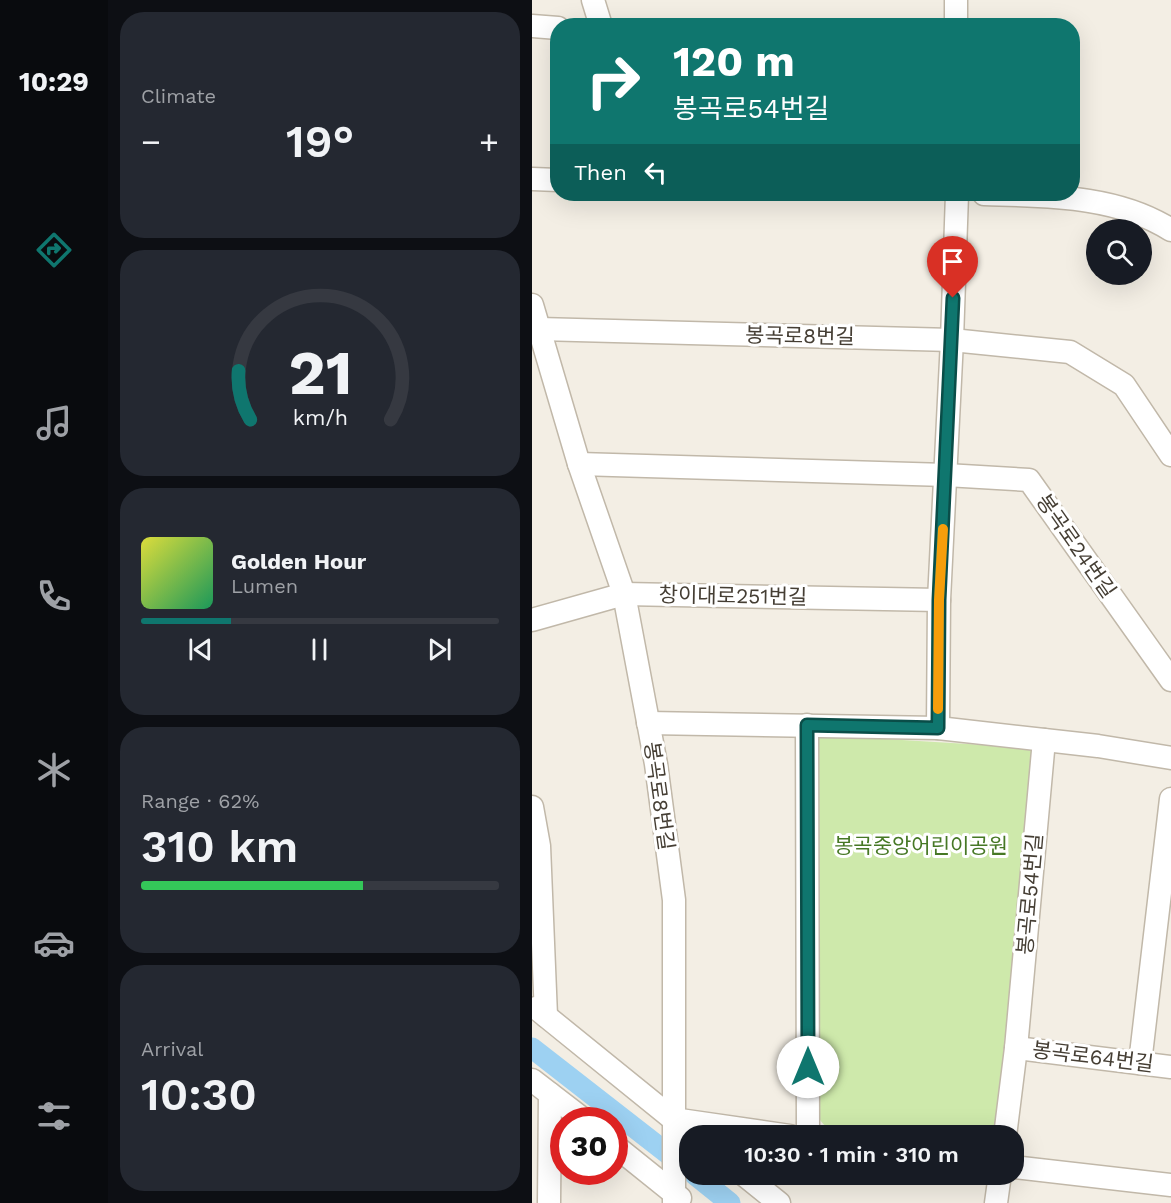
<!DOCTYPE html>
<html lang="en">
<head>
<meta charset="utf-8">
<style>
	body { margin:0; font-family:"Work Sans","Noto Sans KR",sans-serif; background:#242831; color:#f1f3f6; height:100vh; display:flex; flex-direction:column; font-size:22px; white-space:nowrap }
	* { box-sizing:border-box; margin:0 }
	p { font-size:20px; color:#9ea1a6 }
	.icon { flex:none; width:33px; height:33px; fill:none; stroke:currentColor; stroke-width:2; stroke-linecap:round; stroke-linejoin:round }
	.map { position:relative; flex:1; overflow:hidden }
	.drawer { display:flex; flex-direction:column; gap:12px; padding:12px; background:#0d0f14; width:424px }
	.drawer>* { flex:none }
	.hud { position:absolute; left:18px; top:18px; width:530px; height:183px; border-radius:24px; box-shadow:0 6px 24px #0002; background:#0f766e; color:#fff; overflow:hidden }
	.fabs { position:absolute; left:554px; top:219px; display:grid; gap:12px }
	.fabs a { display:grid; place-items:center; width:66px; height:66px; border-radius:50%; background:#171b24; box-shadow:0 6px 24px #0002; font-size:30px }
	.speed { position:absolute; left:18px; top:1107px; display:flex; gap:12px; font-size:30px; font-weight:700; text-align:center }
	.speed>* { display:grid; place-content:center; width:78px; height:78px; border-radius:50%; background:#171b24; box-shadow:0 6px 24px #0002; line-height:1 }
	.speed .limit { border:9px solid #d22; background:#fff; color:#111 }
	.pin { position:absolute; display:grid; place-items:center; width:51px; height:51px; color:#fff; margin:-62px -26px; border-radius:50% 50% 50% 0; rotate:-45deg; box-shadow:0 0 6px #0007 }
	.pin .icon { rotate:45deg }
	.me { position:absolute; width:66px; margin:-33px; rotate:0deg; stroke-linejoin:round; filter:drop-shadow(0 0 4px #0008) }
	.turn { display:flex; align-items:center; gap:21px; height:126px; padding:0 24px; font-size:27px }
	.turn .icon { width:78px; height:78px; stroke-width:2.5 }
	.turn b { display:block; font-size:42px; line-height:51px }
	.then { display:flex; align-items:center; height:57px; padding:0 24px; background:#0003; gap:12px; font-size:22px }
	.big { font-size:45px; font-weight:600; line-height:1.1 }
	.drawer .tile { flex:1; display:flex; flex-direction:column; justify-content:center; gap:9px; min-width:0; padding:0 21px; border-radius:24px; background:#242831 }
	.drawer .dial { align-items:center; gap:0 }
	.dial svg { height:156px; overflow:visible; fill:none; stroke:#363941; stroke-width:7; stroke-linecap:round; text-anchor:middle }
	.dial text { fill:#f1f3f6; stroke:none }
	.song { display:flex; align-items:center; gap:18px }
	.cover { width:72px; height:72px; border-radius:9px; background:linear-gradient(135deg,hsl(60 70% 55%),hsl(150 70% 35%)) }
	.played { height:6px; border-radius:3px; background:linear-gradient(90deg,#0f766e 25%,#363941 25%) }
	.keys { display:flex; justify-content:space-around; direction:ltr }
	.heat { display:flex; justify-content:space-between; align-items:center; font-size:33px; direction:ltr }
	.charge { height:9px; border-radius:4px; background:linear-gradient(90deg,#34c759 62%,#363941 0) }
	.trip { position:absolute; left:147px; top:1125px; width:345px; height:60px; border-radius:24px; background:#171b24; box-shadow:0 6px 24px #0002; font-weight:600; line-height:60px; text-align:center }
	main { display:flex; flex:1; min-height:0 }
	.tabs { display:flex; flex-direction:column; width:108px; justify-content:space-around; align-items:center; background:#090b0e; color:#9ea1a6 }
	.tabs .icon { width:42px; height:42px }
	.tabs .current { color:#0f766e }
	.tabs b { font-size:27px; color:#f1f3f6 }
	.map>svg:first-child { display:block }
</style>
</head>
<body>
<main>
<nav class="tabs">
<b>10:29</b>
<svg class="icon current" aria-label="directions" viewBox="0 0 24 24"><path d="M12 3l9 9-9 9-9-9zM9 14v-3h6M13 9l2 2-2 2"/></svg>
<svg class="icon" aria-label="music" viewBox="0 0 24 24"><path d="M9 18V5l10-2v13"/><circle cx="6" cy="18" r="3"/><circle cx="16" cy="16" r="3"/></svg>
<svg class="icon" aria-label="phone" viewBox="0 0 24 24"><path d="M5 4h4l2 5-3 2q2 4 5 5l2-3 5 2v4C11 20 4 13 5 4z"/></svg>
<svg class="icon" aria-label="climate" viewBox="0 0 24 24"><path d="M12 3v18M4 7l16 10M4 17L20 7"/></svg>
<svg class="icon" aria-label="car" viewBox="0 0 24 24"><path d="M5 17H2v-5l4-1 3-4h7l3 4 3 1v5h-3M9 17h6M6 11h13"/><circle cx="7" cy="17" r="2"/><circle cx="17" cy="17" r="2"/></svg>
<svg class="icon" aria-label="filters" viewBox="0 0 24 24"><path d="M4 7h16M4 17h16"/><circle cx="9" cy="7" r="2"/><circle cx="15" cy="17" r="2"/></svg>
</nav>
<section class="drawer">
<div class="tile"><p>Climate</p>
<div class="heat"><a>−</a><b class="big">19°</b><a>+</a></div>
</div>
<div class="tile dial"><svg viewBox="0 0 100 80">
<path d="M14 69A42 42 0 1 1 86 69"/>
<path d="M14 69A42 42 0 0 1 8 44" stroke="#0f766e"/>
<text x="50" y="56" font-size="32" font-weight="700">21</text>
<text x="50" y="72" font-size="11">km/h</text>
</svg></div>
<div class="tile">
<div class="song"><i class="cover"></i><div><b>Golden Hour</b><p>Lumen</p></div></div>
<div class="played"></div>
<div class="keys"><svg class="icon" aria-label="previous" viewBox="0 0 24 24"><path d="M18 5L8 12l10 7zM5 5v14"/></svg><svg class="icon" aria-label="pause" viewBox="0 0 24 24"><path d="M8 5v14M16 5v14"/></svg><svg class="icon" aria-label="next" viewBox="0 0 24 24"><path d="M6 5l10 7-10 7zM19 5v14"/></svg></div>
</div>
<div class="tile"><p>Range · 62%</p><b class="big">310 km</b><div class="charge"></div></div>
<div class="tile"><p>Arrival</p><b class="big">10:30</b></div>
</section>
<div class="map">
<svg width="639" height="1203" viewBox="0 0 639 1203">
	<rect width="100%" height="100%" fill="#f3eee4"/>
	<path fill="#cee9ab" d="M287,735L502,748L463,1135H318C305,1134 296,1131 288,1120Z"/>
	<g fill="none" stroke-linecap="round" stroke-linejoin="round">
		<g stroke="#9dd1f2" stroke-width="21">
			<polyline points="0,1048 158,1171"/>
			<polyline points="162,1174 198,1203"/>
		</g>
		<defs>
			<g id="minor">
				<polyline points="61,0 69,26"/>
				<polyline points="424,0 424,26"/>
				<polyline points="0,26 26,28"/>
				<polyline points="0,179 26,180"/>
				<path d="M452,194C514,196 585,195 639,230"/>
				<polyline points="0,305 47,464 92,594 124,764 142,900 142,1203"/>
				<polyline points="7,329 420,340 538,352 592,385 639,455"/>
				<polyline points="47,464 414,475 497,480 639,680"/>
				<polyline points="0,620 92,594 407,600"/>
				<polyline points="116,723 406,728 566,746 639,758"/>
				<polyline points="275,725 276,1136"/>
				<polyline points="406,728 407,600 420,340 425,194"/>
				<polyline points="0,807 7,846 14,1016"/>
				<polyline points="4,1008 162,1136"/>
				<polyline points="484,1048 639,1067"/>
				<polyline points="608,1063 639,799"/>
				<polyline points="0,1080 52,1120"/>
				<polyline points="141,1119 258,1136"/>
				<polyline points="473,1136 484,1048 512,740"/>
				<polyline points="82,1145 148,1198"/>
				<polyline points="482,1167 639,1185"/>
				<polyline points="211,1174 247,1203"/>
				<polyline points="17,1203 18,1094"/>
				<polyline points="464,1203 468,1174"/>
			</g>
		</defs>
		<use href="#minor" stroke="#c1b8a9" stroke-width="25"/>
		<use href="#minor" stroke="#fff" stroke-width="22"/>
	</g>
	<g fill="none" stroke-linecap="round" stroke-linejoin="round">
		<defs>
			<polyline id="route" points="276,1067 275,725 406,728 407,600 421,298"/>
		</defs>
		<use href="#route" stroke="#0a4d48" stroke-width="15"/>
		<use href="#route" stroke="#0f766e" stroke-width="10"/>
		<polyline stroke="#f59e0b" stroke-width="10" points="406,709 407,600 411,529"/>
	</g>
	<g text-anchor="middle" stroke-width="6" stroke-linejoin="round" paint-order="stroke">
		<g font-size="21" fill="#453e34" stroke="#fff">
			<text transform="translate(268 336) rotate(1)" y="7">봉곡로8번길</text>
			<text transform="translate(544 546) rotate(55)" y="7">봉곡로24번길</text>
			<text transform="translate(201 596) rotate(1)" y="7">창이대로251번길</text>
			<text transform="translate(127 796) rotate(82)" y="7">봉곡로8번길</text>
			<text transform="translate(498 894) rotate(-85)" y="7">봉곡로54번길</text>
			<text transform="translate(561 1057) rotate(7)" y="7">봉곡로64번길</text>
		</g>
		<g font-size="21" fill="#467825" stroke="#fff">
			<text x="389" y="853">봉곡중앙어린이공원</text>
		</g>
	</g>
</svg>
<div class="fabs">
<a><svg class="icon" aria-label="search" viewBox="0 0 24 24"><circle cx="10" cy="10" r="6"/><path d="M15 15l6 6"/></svg></a>
</div>
<div class="speed"><div class="limit">30</div></div>
<div class="pin" style="left:421px;top:298px;background:#d93025"><svg class="icon" aria-label="arrive" viewBox="0 0 24 24"><path d="M6 21V4h12l-3 4 3 4H6"/></svg></div>
<svg class="me" style="left:276px;top:1067px" viewBox="-20 -20 40 40"><circle r="19" fill="#fff"/><path d="M0-13L10 11 0 6-10 11z" fill="#0f766e"/></svg>
<div class="trip">10:30 · 1 min · 310 m</div>
<div class="hud">
<div class="turn"><svg class="icon" aria-label="right" viewBox="0 0 24 24"><path d="M7 20v-9h11M14 6l5 5-5 5"/></svg><div><b>120 m</b>봉곡로54번길</div></div>
<div class="then">Then<svg class="icon" aria-label="left" viewBox="0 0 24 24"><path d="M17 20v-9H6M10 6l-5 5 5 5"/></svg></div>
</div>
</div>
</main>
</body>
</html>
